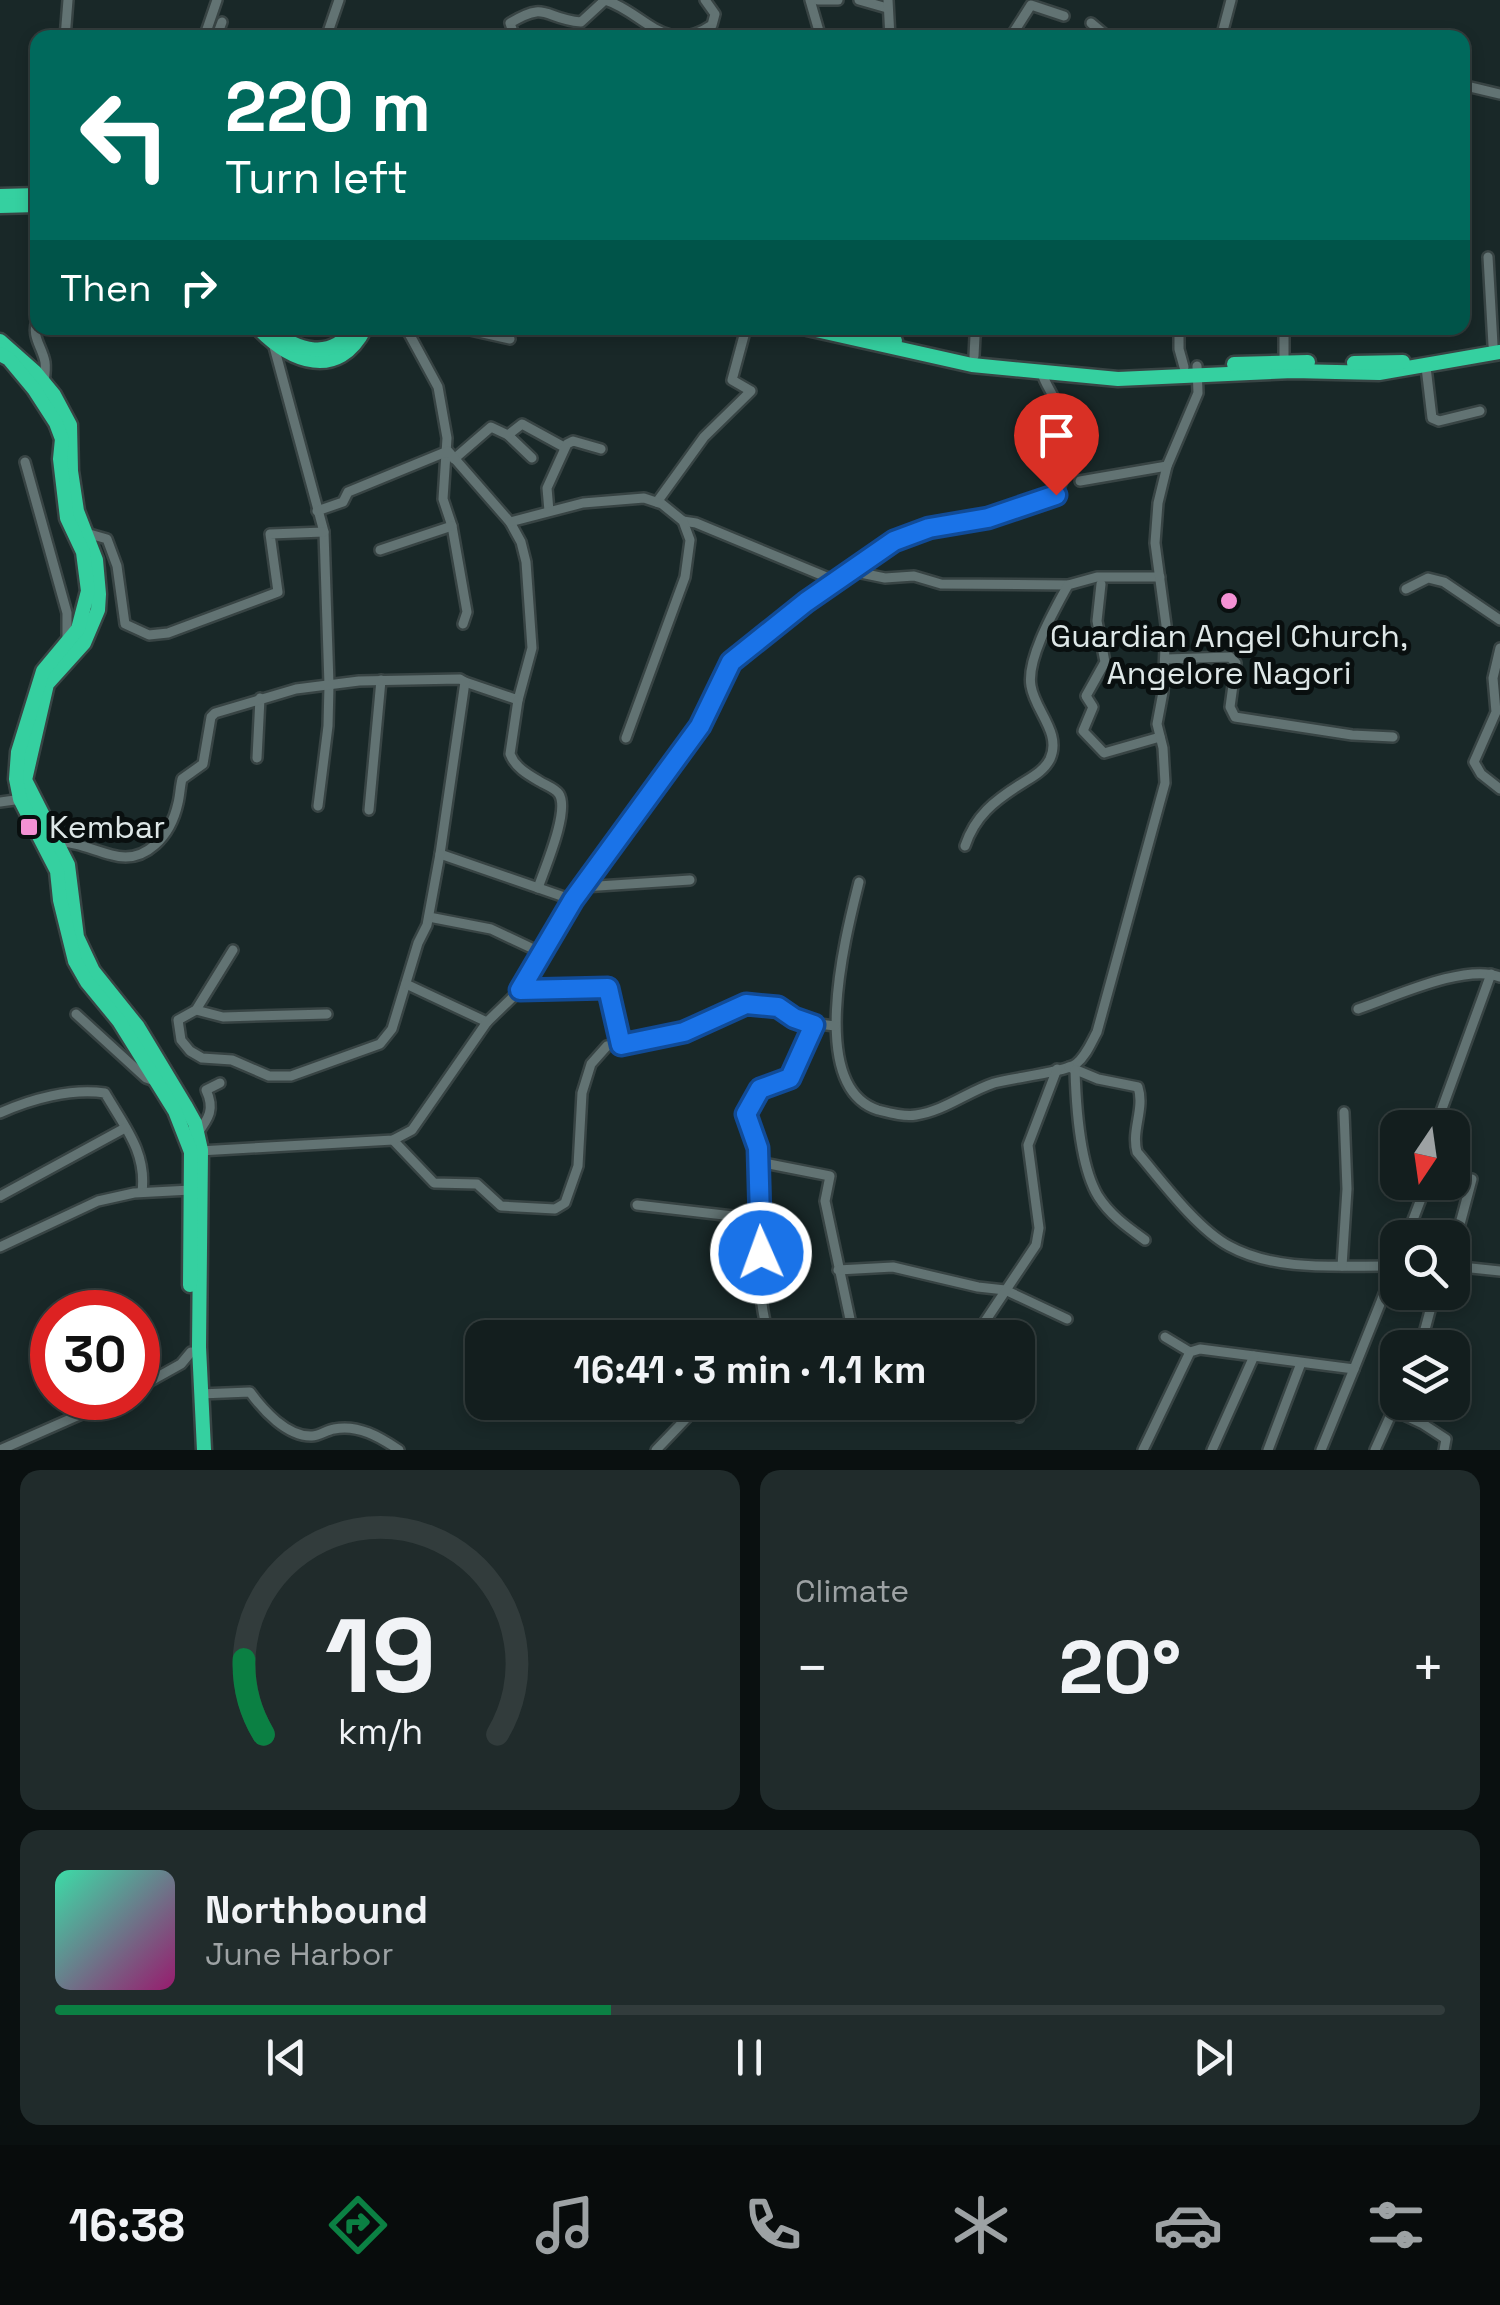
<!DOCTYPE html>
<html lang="en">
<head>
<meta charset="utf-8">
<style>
	body { margin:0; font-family:"Space Grotesk",sans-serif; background:#202b2b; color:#f1f3f6; height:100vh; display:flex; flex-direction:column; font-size:38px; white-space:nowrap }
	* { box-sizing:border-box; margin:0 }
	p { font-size:32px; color:#9da2a4 }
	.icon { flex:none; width:55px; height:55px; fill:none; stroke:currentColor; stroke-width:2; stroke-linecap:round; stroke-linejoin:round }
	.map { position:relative; height:1450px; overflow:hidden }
	.sheet { display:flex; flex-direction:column; gap:20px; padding:20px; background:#0a1010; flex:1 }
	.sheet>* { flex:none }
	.hud { position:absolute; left:30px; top:30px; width:1440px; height:305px; border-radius:20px; box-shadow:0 5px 15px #0003,0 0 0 2px #323c3c; background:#00695c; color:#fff; overflow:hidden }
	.needle { width:65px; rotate:193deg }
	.controls { position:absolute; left:1380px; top:1110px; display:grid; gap:20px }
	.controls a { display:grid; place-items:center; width:90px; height:90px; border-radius:20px; background:#131e1e; box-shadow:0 5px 15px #0003,0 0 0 2px #323c3c; font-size:50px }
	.speed { position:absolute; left:30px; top:1290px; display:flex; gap:20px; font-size:50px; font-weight:700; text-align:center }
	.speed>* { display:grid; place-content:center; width:130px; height:130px; border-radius:50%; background:#131e1e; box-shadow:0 5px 15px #0003,0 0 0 2px #323c3c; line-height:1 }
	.speed .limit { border:15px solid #d22; background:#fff; color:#111 }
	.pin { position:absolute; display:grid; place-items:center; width:85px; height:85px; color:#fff; margin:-102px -42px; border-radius:50% 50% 50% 0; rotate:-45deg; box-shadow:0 0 10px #0007 }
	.pin .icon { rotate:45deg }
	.me { position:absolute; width:110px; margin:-55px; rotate:358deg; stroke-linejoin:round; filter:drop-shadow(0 0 8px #0008) }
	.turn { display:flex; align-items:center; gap:35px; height:210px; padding:0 30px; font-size:45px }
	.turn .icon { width:130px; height:130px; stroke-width:2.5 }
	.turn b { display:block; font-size:70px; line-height:85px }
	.then { display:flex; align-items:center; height:95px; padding:0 30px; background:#0003; gap:20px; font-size:38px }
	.big { font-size:75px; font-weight:700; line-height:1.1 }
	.sheet .widget { flex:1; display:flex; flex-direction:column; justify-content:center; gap:15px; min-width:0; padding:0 35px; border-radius:20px; background:#202b2b }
	.sheet .dial { align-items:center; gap:0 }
	.dial svg { height:260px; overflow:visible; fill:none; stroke:#323c3c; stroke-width:7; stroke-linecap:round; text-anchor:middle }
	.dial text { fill:#f1f3f6; stroke:none }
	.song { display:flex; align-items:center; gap:30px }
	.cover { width:120px; height:120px; border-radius:15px; background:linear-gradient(135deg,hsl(160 70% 55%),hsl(320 70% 35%)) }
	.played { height:10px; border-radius:5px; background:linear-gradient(90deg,#0b8043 40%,#323c3c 40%) }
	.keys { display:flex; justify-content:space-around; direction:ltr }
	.heat { display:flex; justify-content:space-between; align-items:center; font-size:55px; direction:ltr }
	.sheet .tiles { flex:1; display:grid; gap:20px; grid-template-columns:1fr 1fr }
	.widget:last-child { grid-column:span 2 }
	.trip { position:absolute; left:465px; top:1320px; width:570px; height:100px; border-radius:20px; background:#131e1e; box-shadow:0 5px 15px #0003,0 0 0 2px #323c3c; font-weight:700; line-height:100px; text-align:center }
	.tab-bar { display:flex; height:160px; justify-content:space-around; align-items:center; background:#080c0c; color:#9da2a4 }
	.tab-bar .icon { width:70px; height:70px }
	.tab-bar .selected { color:#0b8043 }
	.tab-bar b { font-size:45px; color:#f1f3f6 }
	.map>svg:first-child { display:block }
</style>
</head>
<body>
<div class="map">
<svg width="1500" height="1450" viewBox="0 0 1500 1450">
	<rect width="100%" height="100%" fill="#192828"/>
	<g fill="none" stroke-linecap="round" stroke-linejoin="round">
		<defs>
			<g id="minor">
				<polyline points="810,0 821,38"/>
				<polyline points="818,0 838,0"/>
				<polyline points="859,0 887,8"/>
				<polyline points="888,0 890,38"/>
				<polyline points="1091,23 1109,38"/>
				<polyline points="65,38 68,0"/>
				<polyline points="204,38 217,0"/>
				<polyline points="216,38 222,22"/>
				<polyline points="326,38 339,0"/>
				<path d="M515,38L510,23C548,0 543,19 581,22L605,0C644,12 665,57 712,25L715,14L705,0"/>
				<polyline points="1010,38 1031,5 1064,16"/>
				<polyline points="1221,38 1231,0"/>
				<polyline points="1462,85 1500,94"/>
				<polyline points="38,135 38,188"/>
				<polyline points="1488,257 1493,345"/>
				<path d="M38,318C30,336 42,346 45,362C46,369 45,375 44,382"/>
				<polyline points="406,328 438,387 447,438 443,499 452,526 467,612 463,624"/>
				<polyline points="461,328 510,339"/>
				<polyline points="1179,328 1179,349 1184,367"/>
				<polyline points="1284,328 1284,361"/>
				<polyline points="273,343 324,532 329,685 328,726 318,806"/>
				<polyline points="974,356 975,336 979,328"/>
				<polyline points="1426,367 1432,418 1439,421 1480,411"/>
				<polyline points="508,435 532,458"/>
				<polyline points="454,459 491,427 508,435 522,424 564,447"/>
				<polyline points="25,462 67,613 67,641"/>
				<polyline points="1080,481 1167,466"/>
				<polyline points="657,502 704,437 751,391 732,380 746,328"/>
				<polyline points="317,511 343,502 348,492 448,451 510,522 521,542 526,562 532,648 518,700 465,682"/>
				<polyline points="549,511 547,488 567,444 573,441 601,449"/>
				<polyline points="683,521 696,523 836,581"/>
				<polyline points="510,522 583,503 644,498 662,504 683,521 690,540 685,577 626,738"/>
				<polyline points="86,533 107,539 117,566 125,624 149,635 168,633 278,592 270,534 324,532"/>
				<polyline points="380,550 452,526"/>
				<polyline points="851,571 885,578 914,576 941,584 1068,585"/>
				<polyline points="1101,584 1097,621 1105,662 1086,696 1093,707 1083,731 1104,753 1160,737"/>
				<polyline points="1406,589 1428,578 1444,582 1500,620"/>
				<polyline points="1500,648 1493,678 1496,712 1474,762 1481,774 1500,789"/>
				<polyline points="1166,659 1230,657 1236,663 1230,707 1235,717 1352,735 1393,737"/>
				<path d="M518,700L510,754C515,767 527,774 539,781C545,785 555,788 559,794C570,811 544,870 538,888"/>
				<polyline points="257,758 260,698"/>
				<polyline points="0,802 22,799"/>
				<polyline points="369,810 381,680"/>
				<path d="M58,842C78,842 92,850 112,855C146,865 171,835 178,803C180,795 180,787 182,779L203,764L211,717L215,713L296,689L359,681L460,679L465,682L440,854L573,900"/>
				<path d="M965,846C975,816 994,801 1021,784C1032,777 1044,771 1050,759C1062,733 1035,711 1031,686C1026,659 1055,609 1068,585L1097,577H1160"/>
				<path d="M859,882C846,934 806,1087 878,1110C890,1113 904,1117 916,1115C944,1111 967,1092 994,1083C1012,1078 1065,1072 1076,1064C1086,1056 1091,1043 1097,1032L1165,783L1163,748L1157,724L1163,692L1166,625L1155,543L1158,503L1167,466L1198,393L1197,366"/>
				<polyline points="583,887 690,880"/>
				<polyline points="429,917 491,929 542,953"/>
				<polyline points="233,950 196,1010 178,1020 181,1040 190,1051 202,1058 232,1060 269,1076 291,1076 380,1044 392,1029 418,943 427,925 440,854"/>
				<polyline points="406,984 487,1022"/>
				<polyline points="520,990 609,988 621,1045"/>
				<path d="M1358,1009C1394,997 1465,963 1500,977"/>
				<polyline points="196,1010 223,1017 327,1014"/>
				<polyline points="76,1014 146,1078 155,1081"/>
				<path d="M1069,1067L1098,1079L1138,1087C1145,1109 1131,1130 1137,1152C1161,1180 1196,1228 1229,1246C1278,1273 1344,1265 1398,1266"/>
				<path d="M1075,1070C1076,1105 1080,1166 1098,1196C1110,1215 1127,1227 1145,1240"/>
				<path d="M0,1113C31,1099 71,1088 105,1093C124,1126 147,1152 142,1192"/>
				<polyline points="1435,1128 1491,974"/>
				<path d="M197,1134C209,1118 215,1109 206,1090L220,1083"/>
				<polyline points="393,1140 434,1183 477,1184 501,1206 555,1209 565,1203 578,1166 582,1093 591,1064 607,1046 684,1032 745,1004 778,1007 803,1022 835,1026"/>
				<path d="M199,1151L393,1140L412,1130L487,1022L520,990L573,900L700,726L731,662L806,602L894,541L929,528L988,518L1056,495C1074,455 1076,444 1056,403C1052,392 1045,384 1042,373"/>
				<polyline points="759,1162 830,1176 825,1201 854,1338"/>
				<polyline points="0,1196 125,1128"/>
				<polyline points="637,1205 759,1219"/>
				<polyline points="1406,1238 1424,1191 1424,1182"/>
				<polyline points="0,1247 98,1201 134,1193 191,1190"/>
				<polyline points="1452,1254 1472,1179"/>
				<polyline points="1342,1266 1347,1189 1344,1112"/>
				<polyline points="1452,1266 1500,1271"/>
				<polyline points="838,1270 893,1267 978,1287 1005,1290 1067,1319"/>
				<polyline points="1165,1337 1190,1352"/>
				<path d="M769,1338C758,1300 758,1260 759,1221C760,1184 764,1148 746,1114L760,1089L790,1078L814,1025"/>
				<polyline points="876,1338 909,1333 934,1338"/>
				<polyline points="974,1338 1036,1245 1039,1228 1028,1145 1057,1069"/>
				<polyline points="1420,1348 1435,1292"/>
				<polyline points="138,1388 181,1364 191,1352"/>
				<path d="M200,1394L250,1392C263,1410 287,1437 312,1436C319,1436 327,1430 334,1429C358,1424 380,1437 399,1450"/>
				<polyline points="1002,1402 1019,1417"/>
				<polyline points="1393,1410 1423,1424 1446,1439 1444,1450"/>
				<polyline points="0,1450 118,1398"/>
				<polyline points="656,1450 702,1402"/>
				<polyline points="1143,1450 1190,1352 1200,1349 1354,1369 1396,1264"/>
				<polyline points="1212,1450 1254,1356"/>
				<polyline points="1268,1450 1301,1363"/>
				<polyline points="1321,1450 1354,1369"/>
				<polyline points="1375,1450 1398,1399"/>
			</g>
			<g id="highway">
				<polyline points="0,196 38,195"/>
				<polyline points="0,206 38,205"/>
				<path d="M258,328C291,362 338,381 365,328"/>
				<path d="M272,328C296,352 333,361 353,328"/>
				<polyline points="807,328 972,365 1118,379 1293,371 1379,373 1500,352"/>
				<polyline points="848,328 895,341"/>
				<polyline points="0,341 35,372 54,395 70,425 71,471 77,511 96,560 99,594 98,610 84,643 47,684 25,780 68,865 77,937 93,971 138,1027 185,1105 195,1123 201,1150 199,1347 204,1450"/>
				<polyline points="0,354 9,359 34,389 56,423 62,439 60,459 67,518 83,552 88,591 78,629 43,671 18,752 16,779 20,799 57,871 60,900 75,961 87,982 119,1021 175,1111 191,1152 190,1285"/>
				<polyline points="1354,363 1403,362"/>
				<polyline points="1234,364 1308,362"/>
			</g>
		</defs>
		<use href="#minor" stroke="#384444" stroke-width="14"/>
		<use href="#highway" stroke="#384444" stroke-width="19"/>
		<use href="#minor" stroke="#627373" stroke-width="9"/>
		<use href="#highway" stroke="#35d0a0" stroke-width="14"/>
	</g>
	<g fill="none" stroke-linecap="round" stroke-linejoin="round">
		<defs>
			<polyline id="route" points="761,1253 758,1148 746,1114 760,1089 790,1078 814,1025 794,1018 778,1007 746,1004 684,1032 621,1045 608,988 520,990 573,900 700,726 731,662 806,602 894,541 929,528 988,518 1056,495"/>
		</defs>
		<use href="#route" stroke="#114b97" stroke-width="25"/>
		<use href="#route" stroke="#1a73e8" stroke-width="18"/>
	</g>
	<g fill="#f491d4" stroke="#090f0f" stroke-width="4">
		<circle cx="1229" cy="601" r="10"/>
		<rect x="19" y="817" width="20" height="20" rx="5"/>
	</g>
	<g text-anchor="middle" stroke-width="10" stroke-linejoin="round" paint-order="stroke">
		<g font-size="32" fill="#dee7e7" stroke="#090f0f">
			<text x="1229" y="647">Guardian Angel Church,<tspan x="1229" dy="37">Angelore Nagori</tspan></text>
			<text x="49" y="838" text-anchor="start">Kembar</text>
		</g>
	</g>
</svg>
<div class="controls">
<a><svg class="needle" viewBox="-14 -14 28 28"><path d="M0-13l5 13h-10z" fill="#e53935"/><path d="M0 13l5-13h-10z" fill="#9da2a4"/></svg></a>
<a><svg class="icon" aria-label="search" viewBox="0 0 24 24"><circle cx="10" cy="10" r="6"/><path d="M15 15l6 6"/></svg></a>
<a><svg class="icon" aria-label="layers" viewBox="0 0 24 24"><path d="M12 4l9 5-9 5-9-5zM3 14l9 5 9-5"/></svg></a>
</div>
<div class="speed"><div class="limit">30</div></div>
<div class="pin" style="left:1056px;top:495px;background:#d93025"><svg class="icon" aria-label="arrive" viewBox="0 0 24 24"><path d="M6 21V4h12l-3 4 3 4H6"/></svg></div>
<svg class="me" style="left:761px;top:1253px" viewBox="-20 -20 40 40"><circle r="17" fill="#1a73e8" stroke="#fff" stroke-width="3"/><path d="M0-11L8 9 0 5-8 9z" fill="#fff"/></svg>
<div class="trip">16:41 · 3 min · 1.1 km</div>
<div class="hud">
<div class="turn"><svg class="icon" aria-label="left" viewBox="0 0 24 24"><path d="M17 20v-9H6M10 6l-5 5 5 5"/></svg><div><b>220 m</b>Turn left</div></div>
<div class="then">Then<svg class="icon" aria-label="right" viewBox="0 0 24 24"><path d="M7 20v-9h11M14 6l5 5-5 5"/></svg></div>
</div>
</div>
<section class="sheet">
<div class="tiles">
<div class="widget dial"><svg viewBox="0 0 100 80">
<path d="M14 69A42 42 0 1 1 86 69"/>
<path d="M14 69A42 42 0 0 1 8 46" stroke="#0b8043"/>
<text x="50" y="56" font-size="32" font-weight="700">19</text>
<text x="50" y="72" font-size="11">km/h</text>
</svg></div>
<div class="widget"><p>Climate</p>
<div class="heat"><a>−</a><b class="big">20°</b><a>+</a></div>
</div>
<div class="widget">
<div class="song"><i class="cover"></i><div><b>Northbound</b><p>June Harbor</p></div></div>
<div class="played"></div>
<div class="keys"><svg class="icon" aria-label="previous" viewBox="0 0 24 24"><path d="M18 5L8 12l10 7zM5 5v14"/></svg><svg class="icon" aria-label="pause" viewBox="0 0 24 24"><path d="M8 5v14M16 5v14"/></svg><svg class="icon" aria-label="next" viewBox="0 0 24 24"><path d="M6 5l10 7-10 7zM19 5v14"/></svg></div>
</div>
</div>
</section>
<nav class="tab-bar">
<b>16:38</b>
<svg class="icon selected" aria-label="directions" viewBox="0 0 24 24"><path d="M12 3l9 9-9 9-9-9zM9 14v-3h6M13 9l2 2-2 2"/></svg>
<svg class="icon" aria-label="music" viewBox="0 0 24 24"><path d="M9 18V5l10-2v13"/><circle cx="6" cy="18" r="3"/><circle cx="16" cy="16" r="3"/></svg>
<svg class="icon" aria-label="phone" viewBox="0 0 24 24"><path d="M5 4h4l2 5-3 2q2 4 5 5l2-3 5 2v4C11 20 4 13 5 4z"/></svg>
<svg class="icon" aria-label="climate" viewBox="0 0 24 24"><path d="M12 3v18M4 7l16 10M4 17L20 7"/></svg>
<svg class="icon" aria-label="car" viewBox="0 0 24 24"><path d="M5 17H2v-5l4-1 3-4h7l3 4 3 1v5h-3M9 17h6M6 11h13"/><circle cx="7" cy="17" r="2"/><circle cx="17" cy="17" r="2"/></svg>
<svg class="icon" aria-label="filters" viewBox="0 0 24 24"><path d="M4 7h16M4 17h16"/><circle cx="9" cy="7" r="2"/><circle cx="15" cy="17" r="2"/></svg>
</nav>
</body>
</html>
